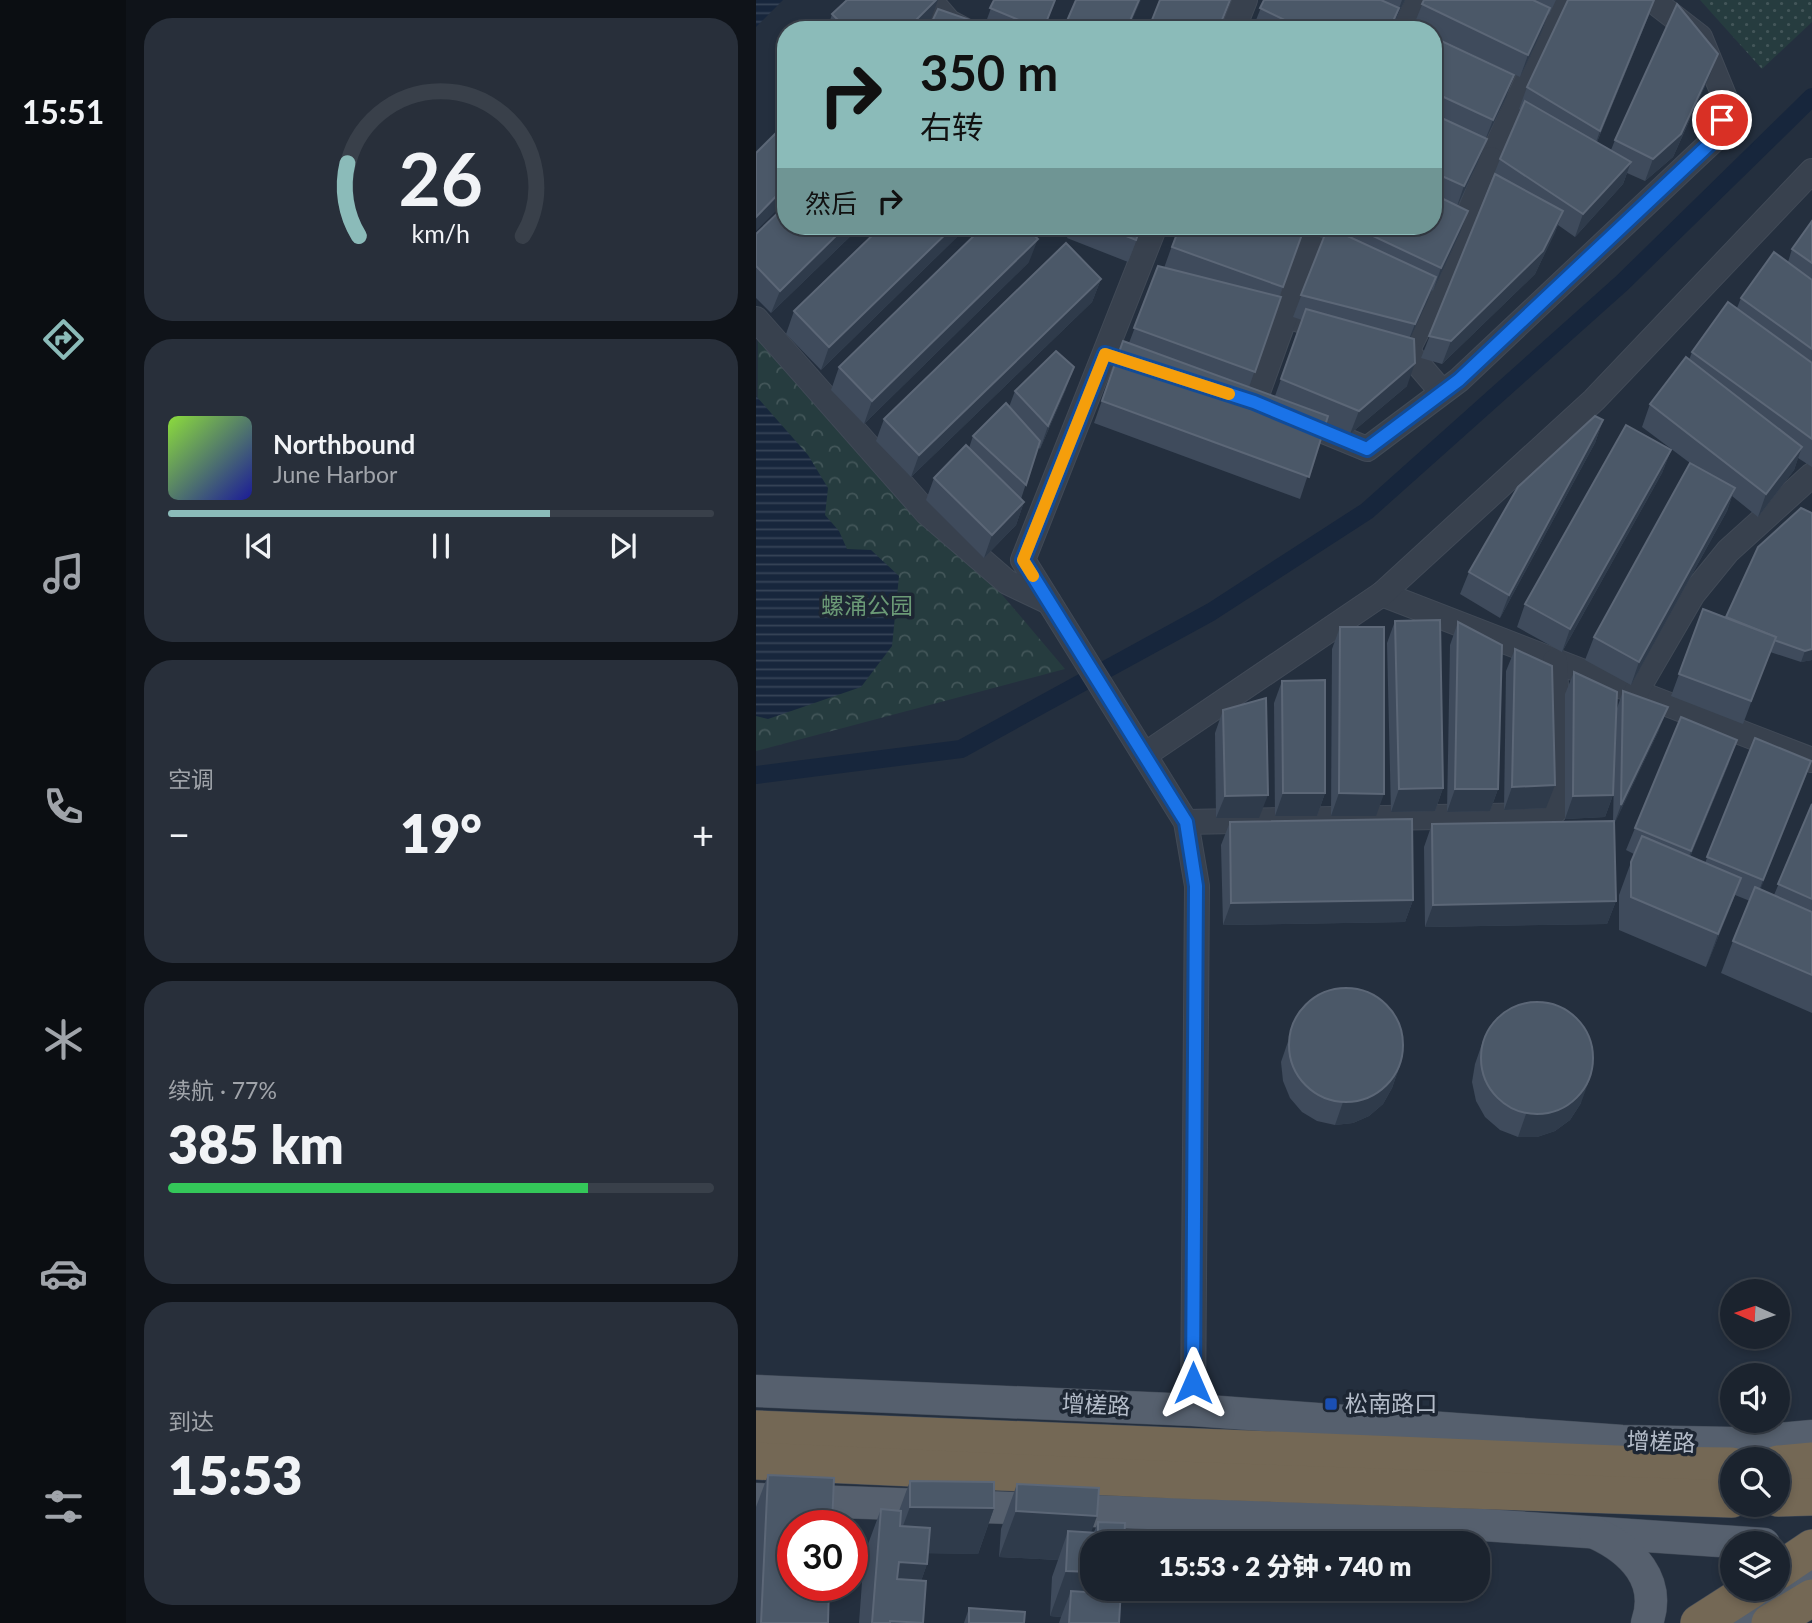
<!DOCTYPE html>
<html lang="zh">
<head>
<meta charset="utf-8">
<style>
	body { margin:0; font-family:Lato,"Noto Sans SC",sans-serif; background:#282f3a; color:#f1f3f6; height:100vh; display:flex; flex-direction:column; font-size:26px; white-space:nowrap }
	* { box-sizing:border-box; margin:0 }
	p { font-size:23px; color:#a0a4aa }
	.icon { flex:none; width:38px; height:38px; fill:none; stroke:currentColor; stroke-width:2; stroke-linecap:round; stroke-linejoin:round }
	.map { position:relative; flex:1; overflow:hidden }
	.side { display:flex; flex-direction:column; gap:18px; padding:18px; background:#0f1319; width:630px }
	.side>* { flex:none }
	.top-card { position:absolute; left:21px; top:21px; width:665px; height:214px; border-radius:28px; box-shadow:0 4px 10px #0003,0 0 0 2px #39404a; background:#8bbbb9; color:#111; overflow:hidden }
	.needle { width:46px; rotate:273deg }
	.buttons { position:absolute; left:964px; top:1279px; display:grid; gap:14px }
	.buttons a { display:grid; place-items:center; width:70px; height:70px; border-radius:50%; background:#1b232e; box-shadow:0 4px 10px #0003,0 0 0 2px #39404a; font-size:35px }
	.speed { position:absolute; left:21px; top:1510px; display:flex; gap:14px; font-size:35px; font-weight:700; text-align:center }
	.speed>* { display:grid; place-content:center; width:91px; height:91px; border-radius:50%; background:#1b232e; box-shadow:0 4px 10px #0003,0 0 0 2px #39404a; line-height:1 }
	.speed .limit { border:10px solid #d22; background:#fff; color:#111 }
	.pin { position:absolute; display:grid; place-items:center; width:60px; height:60px; color:#fff; margin:-30px; border:4px solid #fff; border-radius:50%; box-shadow:0 2px 7px #0007 }
	.me { position:absolute; width:77px; margin:-38px; rotate:0deg; stroke-linejoin:round; filter:drop-shadow(0 0 5px #0008) }
	.turn { display:flex; align-items:center; gap:24px; height:147px; padding:0 28px; font-size:32px }
	.turn .icon { width:91px; height:91px; stroke-width:2.5 }
	.turn b { display:block; font-size:49px; line-height:60px }
	.then { display:flex; align-items:center; height:66px; padding:0 28px; background:#0003; gap:14px; font-size:26px }
	.big { font-size:52px; font-weight:800; line-height:1.1 }
	.side .widget { flex:1; display:flex; flex-direction:column; justify-content:center; gap:10px; min-width:0; padding:0 24px; border-radius:28px; background:#282f3a }
	.side .dial { align-items:center; gap:0 }
	.dial svg { height:182px; overflow:visible; fill:none; stroke:#39404a; stroke-width:7; stroke-linecap:round; text-anchor:middle }
	.dial text { fill:#f1f3f6; stroke:none }
	.song { display:flex; align-items:center; gap:21px }
	.cover { width:84px; height:84px; border-radius:10px; background:linear-gradient(135deg,hsl(90 70% 55%),hsl(240 70% 35%)) }
	.played { height:7px; border-radius:4px; background:linear-gradient(90deg,#8bbbb9 70%,#39404a 70%) }
	.keys { display:flex; justify-content:space-around; direction:ltr }
	.heat { display:flex; justify-content:space-between; align-items:center; font-size:38px; direction:ltr }
	.charge { height:10px; border-radius:5px; background:linear-gradient(90deg,#34c759 77%,#39404a 0) }
	.trip { position:absolute; left:324px; top:1531px; width:410px; height:70px; border-radius:28px; background:#1b232e; box-shadow:0 4px 10px #0003,0 0 0 2px #39404a; font-weight:800; line-height:70px; text-align:center }
	main { display:flex; flex:1; min-height:0 }
	.tabs { display:flex; flex-direction:column; width:126px; justify-content:space-around; align-items:center; background:#0b0e12; color:#a0a4aa }
	.tabs .icon { width:49px; height:49px }
	.tabs .current { color:#8bbbb9 }
	.tabs b { font-size:32px; color:#f1f3f6 }
	.map>svg:first-child { display:block }
</style>
</head>
<body>
<main>
<nav class="tabs">
<b>15:51</b>
<svg class="icon current" aria-label="directions" viewBox="0 0 24 24"><path d="M12 3l9 9-9 9-9-9zM9 14v-3h6M13 9l2 2-2 2"/></svg>
<svg class="icon" aria-label="music" viewBox="0 0 24 24"><path d="M9 18V5l10-2v13"/><circle cx="6" cy="18" r="3"/><circle cx="16" cy="16" r="3"/></svg>
<svg class="icon" aria-label="phone" viewBox="0 0 24 24"><path d="M5 4h4l2 5-3 2q2 4 5 5l2-3 5 2v4C11 20 4 13 5 4z"/></svg>
<svg class="icon" aria-label="climate" viewBox="0 0 24 24"><path d="M12 3v18M4 7l16 10M4 17L20 7"/></svg>
<svg class="icon" aria-label="car" viewBox="0 0 24 24"><path d="M5 17H2v-5l4-1 3-4h7l3 4 3 1v5h-3M9 17h6M6 11h13"/><circle cx="7" cy="17" r="2"/><circle cx="17" cy="17" r="2"/></svg>
<svg class="icon" aria-label="filters" viewBox="0 0 24 24"><path d="M4 7h16M4 17h16"/><circle cx="9" cy="7" r="2"/><circle cx="15" cy="17" r="2"/></svg>
</nav>
<section class="side">
<div class="widget dial"><svg viewBox="0 0 100 80">
<path d="M14 69A42 42 0 1 1 86 69"/>
<path d="M14 69A42 42 0 0 1 9 37" stroke="#8bbbb9"/>
<text x="50" y="56" font-size="32" font-weight="700">26</text>
<text x="50" y="72" font-size="11">km/h</text>
</svg></div>
<div class="widget">
<div class="song"><i class="cover"></i><div><b>Northbound</b><p>June Harbor</p></div></div>
<div class="played"></div>
<div class="keys"><svg class="icon" aria-label="previous" viewBox="0 0 24 24"><path d="M18 5L8 12l10 7zM5 5v14"/></svg><svg class="icon" aria-label="pause" viewBox="0 0 24 24"><path d="M8 5v14M16 5v14"/></svg><svg class="icon" aria-label="next" viewBox="0 0 24 24"><path d="M6 5l10 7-10 7zM19 5v14"/></svg></div>
</div>
<div class="widget"><p>空调</p>
<div class="heat"><a>−</a><b class="big">19°</b><a>+</a></div>
</div>
<div class="widget"><p>续航 · 77%</p><b class="big">385 km</b><div class="charge"></div></div>
<div class="widget"><p>到达</p><b class="big">15:53</b></div>
</section>
<div class="map">
<svg width="1056" height="1623" viewBox="0 0 1056 1623">
	<defs>
		<pattern id="park-crowns" width="20" height="18" patternUnits="userSpaceOnUse" patternTransform="scale(1.75)"><rect width="20" height="18" fill="#263c3f"/><path d="M2 6a3 3 0 1 1 6 0M12 15a3 3 0 1 1 6 0" fill="none" stroke="#435659"/></pattern>
		<pattern id="garden-dots" width="8" height="8" patternUnits="userSpaceOnUse" patternTransform="scale(1.75)"><rect width="8" height="8" fill="#263c3f"/><path d="M2 2h.1M6 6h.1" fill="none" stroke="#435659" stroke-width="1.8" stroke-linecap="round"/></pattern>
		<pattern id="water-rules" width="6" height="5" patternUnits="userSpaceOnUse" patternTransform="scale(1.75)"><rect width="6" height="5" fill="#17263c"/><path d="M0 2.5h6" fill="none" stroke="#364457"/></pattern>
	</defs>
	<rect width="100%" height="100%" fill="#242f3e"/>
	<polygon fill="url(#park-crowns)" points="2,306 309,669 0,751"/>
	<polygon fill="url(#garden-dots)" points="944,0 1056,0 1056,22 1006,69"/>
	<g fill="url(#water-rules)">
		<polygon points="0,0 27,0 0,27"/>
		<polygon points="0,396 52,455 72,488 69,515 83,531 91,549 115,550 143,576 136,646 105,687 12,719 0,716"/>
	</g>
	<g fill="none" stroke-linecap="round" stroke-linejoin="round">
		<polyline stroke="#17263c" stroke-width="18" points="0,775 205,749 455,612 611,511 866,283 1056,97"/>
		<defs>
			<g id="minor">
				<polyline points="174,0 193,22 208,30"/>
				<polyline points="582,0 640,30"/>
				<polyline points="477,30 489,0"/>
				<polyline points="645,30 660,0"/>
				<polyline points="677,130 735,159 808,0"/>
				<polyline points="399,226 267,560 430,822 441,886 437,1410"/>
				<polyline points="527,315 577,330"/>
				<polyline points="0,319 171,513 251,582 293,602"/>
				<polyline points="632,346 651,351 681,292 735,159"/>
				<polyline points="651,351 686,392"/>
				<polyline points="498,403 562,226"/>
				<polyline points="538,419 611,449 703,380 962,136 971,103 944,37 896,0"/>
				<polyline points="626,594 1056,760"/>
				<polyline points="880,692 937,594 972,551 1056,475"/>
				<polyline points="390,754 626,594 838,400 1056,171"/>
				<polyline points="430,822 778,815 799,811 803,804 804,788 799,661"/>
			</g>
			<g id="major">
				<polyline points="0,1391 437,1410 866,1441 976,1443 1056,1436"/>
				<polyline points="0,1499 728,1525 1008,1544"/>
				<path d="M839,1533C876,1550 906,1580 891,1623"/>
				<polyline points="980,1623 1056,1575"/>
			</g>
			<g id="highway">
				<polyline points="0,1429 886,1465 976,1466"/>
				<polyline points="0,1461 422,1480 976,1499"/>
				<polyline points="1022,1464 1056,1461"/>
				<polyline points="1022,1498 1056,1497"/>
				<polyline points="1022,1571 1056,1548"/>
				<polyline points="943,1623 996,1589"/>
				<polyline points="1014,1623 1056,1598"/>
			</g>
		</defs>
		<use href="#minor" stroke="#414a57" stroke-width="26"/>
		<use href="#major" stroke="#414a57" stroke-width="33"/>
		<use href="#highway" stroke="#434c59" stroke-width="38"/>
		<use href="#minor" stroke="#38414e" stroke-width="24"/>
		<use href="#major" stroke="#56606e" stroke-width="32"/>
		<use href="#highway" stroke="#746855" stroke-width="37"/>
	</g>
	<g fill="#3f4b5c">
		<polygon points="238,0 288,30 227,30"/>
		<polygon points="508,0 649,0 635,30 496,30"/>
		<polygon points="668,0 800,0 793,15 792,14 786,31 764,77 677,36 677,30 664,30 657,27"/>
		<polygon points="895,10 841,142 855,150 859,140 953,77 917,157 889,181 871,173 867,184 819,237 802,225 779,274 686,364 665,358 744,159 765,110 763,109 771,87"/>
		<polygon points="76,14 175,19 164,30 71,30"/>
		<polygon points="677,37 750,98 730,139 722,162 702,206 704,233 677,291 676,290 654,338 651,386 594,434 569,423 544,499 338,423 367,341 373,343 402,266 408,268 423,226 550,226 547,232 523,297 525,297 493,387 519,396 546,320 537,317 567,239 560,235 564,226 677,226"/>
		<polygon points="1056,221 1056,467 1042,458 1038,470 1002,517 976,496 971,511 875,685 829,660 838,637 934,463 886,427 894,404 933,360 936,352 981,308 985,298 1032,262 1036,249"/>
		<polygon points="105,226 15,313 0,298 0,234"/>
		<polygon points="316,226 386,226 372,262 311,238"/>
		<polygon points="204,234 65,370 30,334 38,311"/>
		<polygon points="273,262 108,424 75,390 83,367"/>
		<polygon points="345,279 336,302 155,477 120,441 128,419"/>
		<polygon points="310,389 284,449 282,447 265,499 268,502 260,525 228,558 170,500 178,478 213,448 217,436 253,407 259,391"/>
		<polygon points="847,420 839,443 744,618 704,594 713,572"/>
		<polygon points="915,450 906,473 806,652 761,627 769,604"/>
		<polygon points="1002,547 1056,660 1045,662 1014,652 987,724 915,696 947,609 970,617"/>
		<polygon points="639,621 687,788 679,811 635,812 631,643"/>
		<polygon points="702,622 742,789 734,811 691,812 694,645"/>
		<polygon points="584,627 620,816 575,816 576,649"/>
		<polygon points="759,649 790,808 748,810 750,671"/>
		<polygon points="818,672 860,711 867,691 903,730 858,824 860,901 851,924 669,927 668,847 676,824 857,821 858,776 857,795 849,817 809,819 809,694"/>
		<polygon points="526,681 569,793 561,816 519,816 518,703"/>
		<polygon points="467,710 503,818 460,818 459,733"/>
		<polygon points="999,738 1055,761 1004,889 1018,895 1056,804 1056,1013 965,973 977,941 994,901 979,895 950,967 863,930 863,895 878,854 870,850 879,828 973,763 934,857 949,863"/>
		<polygon points="474,822 657,900 649,922 467,925 465,845"/>
		<polygon points="539,1021 644,1065 636,1088 627,1104 613,1116 597,1123 579,1125 561,1121 546,1112 534,1098 527,1081 525,1062"/>
		<polygon points="727,1041 825,1103 814,1120 799,1131 781,1137 762,1137 744,1130 729,1117 720,1101 716,1082 719,1064"/>
		<polygon points="12,1475 72,1623 0,1623 0,1507"/>
		<polygon points="154,1481 238,1508 222,1554 172,1553 171,1564 165,1581 167,1623 103,1623 108,1555 125,1509 143,1511"/>
		<polygon points="261,1484 335,1532 338,1532 342,1522 369,1523 336,1544 336,1589 365,1589 363,1623 303,1623 305,1617 294,1616 296,1577 302,1560 243,1557 245,1529"/>
		<polygon points="213,1608 268,1623 208,1623"/>
	</g>
	<g fill="#2f3b4b">
		<polygon points="180,0 182,0 175,19 164,30 150,30"/>
		<polygon points="383,0 385,0 372,30 370,30"/>
		<polygon points="646,0 649,0 638,23"/>
		<polygon points="898,0 895,10 836,154 844,131"/>
		<polygon points="794,8 786,31 764,77 772,55"/>
		<polygon points="962,54 953,77 917,157 889,181 897,159"/>
		<polygon points="758,75 750,98 728,143 737,120"/>
		<polygon points="731,139 722,162 700,209 708,186"/>
		<polygon points="875,162 867,184 819,237 827,214"/>
		<polygon points="30,186 30,201 0,231 0,217"/>
		<polygon points="712,211 704,233 677,291 685,268"/>
		<polygon points="807,211 799,233 779,274 686,364 695,341"/>
		<polygon points="90,226 105,226 15,313 24,291"/>
		<polygon points="198,226 207,226 204,234 65,370 73,347"/>
		<polygon points="282,239 273,262 108,424 116,401"/>
		<polygon points="680,277 672,300 650,347 659,324"/>
		<polygon points="345,279 336,302 155,477 163,455"/>
		<polygon points="659,363 651,386 594,434 603,411"/>
		<polygon points="318,367 310,389 284,449 292,426"/>
		<polygon points="847,420 839,443 744,618 753,595"/>
		<polygon points="1046,447 1038,470 1002,517 1010,494"/>
		<polygon points="915,450 906,473 806,652 814,629"/>
		<polygon points="979,488 971,511 875,685 883,662"/>
		<polygon points="268,502 260,525 228,558 236,535"/>
		<polygon points="1056,649 1056,660 1045,662 1049,651"/>
		<polygon points="912,707 903,730 857,827 865,805"/>
		<polygon points="981,740 973,763 927,874 935,851"/>
		<polygon points="1055,761 1047,784 999,903 1007,880"/>
		<polygon points="799,785 790,808 748,810 756,787"/>
		<polygon points="687,788 679,811 635,812 643,789"/>
		<polygon points="699,789 742,789 734,811 691,812"/>
		<polygon points="527,793 569,793 561,816 519,816"/>
		<polygon points="583,793 628,794 620,816 575,816"/>
		<polygon points="512,795 503,818 460,818 469,796"/>
		<polygon points="857,795 849,817 809,819 817,796"/>
		<polygon points="985,878 973,911 950,967 962,934"/>
		<polygon points="657,900 649,922 467,925 475,903"/>
		<polygon points="860,901 851,924 669,927 677,905"/>
		<polygon points="644,1065 636,1088 627,1104 613,1116 597,1123 579,1125 587,1102"/>
		<polygon points="833,1081 825,1103 814,1120 799,1131 781,1137 762,1137 770,1114"/>
		<polygon points="154,1507 238,1508 222,1554 137,1553"/>
		<polygon points="260,1511 341,1516 325,1561 312,1531 302,1560 243,1557"/>
		<polygon points="143,1562 171,1564 155,1610 126,1608"/>
		<polygon points="310,1571 336,1572 336,1589 339,1589 329,1618 315,1591 305,1617 294,1616"/>
	</g>
	<g fill="#4b5868" stroke="#5c6777" stroke-width="2">
		<polygon points="91,0 180,0 150,30 92,30 76,14"/>
		<polygon points="238,0 299,0 287,30 234,8"/>
		<polygon points="320,0 383,0 370,30 307,30"/>
		<polygon points="404,0 474,0 462,30 392,30"/>
		<polygon points="508,0 625,0 643,8 633,30 549,30 504,8"/>
		<polygon points="668,0 777,0 794,8 772,55 666,4"/>
		<polygon points="812,0 898,0 844,131 771,87"/>
		<polygon points="921,4 962,54 925,134 897,159 859,140"/>
		<polygon points="182,9 214,20 209,30 172,30"/>
		<polygon points="653,26 662,30 651,30"/>
		<polygon points="677,37 758,75 737,120 677,92"/>
		<polygon points="769,101 875,162 827,214 744,159"/>
		<polygon points="677,114 731,139 708,186 677,172"/>
		<polygon points="30,123 30,186 0,217 0,153"/>
		<polygon points="739,174 807,211 787,251 695,341 673,336"/>
		<polygon points="677,194 712,211 685,268 596,226 677,226"/>
		<polygon points="30,205 30,226 90,226 24,291 0,266 0,234"/>
		<polygon points="1056,221 1056,263 1036,249"/>
		<polygon points="126,226 198,226 73,347 38,311"/>
		<polygon points="228,226 268,226 282,239 116,401 83,367"/>
		<polygon points="345,226 385,226 380,240"/>
		<polygon points="424,226 549,226 527,287 416,247"/>
		<polygon points="572,227 680,277 659,324 545,295"/>
		<polygon points="310,243 345,279 163,455 128,419"/>
		<polygon points="1018,252 1056,280 1056,349 985,298"/>
		<polygon points="402,266 525,297 499,372 378,328"/>
		<polygon points="972,302 1056,363 1056,439 936,352"/>
		<polygon points="550,309 658,339 659,363 603,411 525,379"/>
		<polygon points="367,341 572,416 553,477 346,401"/>
		<polygon points="300,351 318,367 292,426 259,391"/>
		<polygon points="930,357 1046,447 1010,494 894,404"/>
		<polygon points="250,403 284,441 270,485 217,436"/>
		<polygon points="839,416 847,420 753,595 713,572 762,487"/>
		<polygon points="870,425 915,450 814,629 769,604"/>
		<polygon points="210,445 268,502 236,535 178,478"/>
		<polygon points="934,463 979,488 883,662 838,637"/>
		<polygon points="1045,508 1056,513 1056,649 1049,651 1018,640 1020,637 970,617 1002,547"/>
		<polygon points="947,609 1020,637 995,701 923,674"/>
		<polygon points="684,620 687,788 643,789 639,621"/>
		<polygon points="702,622 746,645 742,789 699,789"/>
		<polygon points="584,627 628,627 628,794 583,793"/>
		<polygon points="759,649 796,666 799,785 756,787"/>
		<polygon points="818,672 861,692 857,795 817,796"/>
		<polygon points="569,680 569,793 527,793 526,681"/>
		<polygon points="867,691 912,707 865,805"/>
		<polygon points="510,698 512,795 469,796 467,710"/>
		<polygon points="925,717 981,740 935,851 879,828"/>
		<polygon points="999,738 1055,761 1007,880 951,857"/>
		<polygon points="1056,804 1056,899 1022,884"/>
		<polygon points="656,819 657,900 475,903 474,822"/>
		<polygon points="858,821 860,901 677,905 676,824"/>
		<polygon points="886,836 985,878 962,934 875,897 875,862"/>
		<polygon points="999,887 1056,912 1056,975 977,941"/>
		<circle cx="590" cy="1045" r="57"/>
		<circle cx="781" cy="1058" r="56"/>
		<polygon points="12,1475 78,1478 76,1526 37,1526 37,1586 73,1586 72,1623 5,1623"/>
		<polygon points="154,1481 238,1482 238,1508 154,1507"/>
		<polygon points="261,1484 343,1488 341,1516 260,1511"/>
		<polygon points="125,1509 145,1511 144,1526 174,1528 171,1564 143,1562 141,1579 170,1581 167,1623 134,1621 134,1623 116,1623"/>
		<polygon points="342,1522 369,1523 368,1544 336,1544 336,1572 310,1571 312,1531 342,1533"/>
		<polygon points="344,1589 365,1589 363,1623 313,1623 315,1591 344,1593"/>
		<polygon points="213,1608 269,1612 268,1623 213,1623"/>
	</g>
	<g fill="none" stroke-linecap="round" stroke-linejoin="round">
		<defs>
			<polyline id="route" points="437,1383 440,886 430,822 267,560 349,354 498,402 611,449 703,380 962,136 966,120"/>
		</defs>
		<use href="#route" stroke="#114b97" stroke-width="18"/>
		<use href="#route" stroke="#1a73e8" stroke-width="12"/>
		<polyline stroke="#f59e0b" stroke-width="12" points="277,576 267,560 349,354 473,394"/>
	</g>
	<rect fill="#1a4fb4" stroke="#1d2633" stroke-width="2.5" x="568" y="1397" width="14" height="14" rx="3.5"/>
	<g text-anchor="middle" stroke-width="7" stroke-linejoin="round" paint-order="stroke">
		<g font-size="23" fill="#6b9a76" stroke="#1d2633">
			<text x="111" y="614">螺涌公园</text>
		</g>
		<g font-size="23" fill="#b4bcc9" stroke="#1d2633" text-anchor="start">
			<text x="589" y="1412">松南路口</text>
		</g>
		<g font-size="23" fill="#b4bcc9" stroke="#1d2633">
			<text transform="translate(340 1405) rotate(3)" y="8">增槎路</text>
			<text transform="translate(905 1442) rotate(2)" y="8">增槎路</text>
		</g>
	</g>
</svg>
<div class="buttons">
<a><svg class="needle" viewBox="-14 -14 28 28"><path d="M0-13l5 13h-10z" fill="#e53935"/><path d="M0 13l5-13h-10z" fill="#a0a4aa"/></svg></a>
<a><svg class="icon" aria-label="sound" viewBox="0 0 24 24"><path d="M4 9h4l5-4v14l-5-4H4zM17 9q2 3 0 6"/></svg></a>
<a><svg class="icon" aria-label="search" viewBox="0 0 24 24"><circle cx="10" cy="10" r="6"/><path d="M15 15l6 6"/></svg></a>
<a><svg class="icon" aria-label="layers" viewBox="0 0 24 24"><path d="M12 4l9 5-9 5-9-5zM3 14l9 5 9-5"/></svg></a>
</div>
<div class="speed"><div class="limit">30</div></div>
<div class="pin" style="left:966px;top:120px;background:#d93025"><svg class="icon" aria-label="arrive" viewBox="0 0 24 24"><path d="M6 21V4h12l-3 4 3 4H6"/></svg></div>
<svg class="me" style="left:437px;top:1383px" viewBox="-20 -20 40 40"><path d="M0-17L14 15 0 8-14 15z" fill="#1a73e8" stroke="#fff" stroke-width="4"/></svg>
<div class="trip">15:53 · 2 分钟 · 740 m</div>
<div class="top-card">
<div class="turn"><svg class="icon" aria-label="right" viewBox="0 0 24 24"><path d="M7 20v-9h11M14 6l5 5-5 5"/></svg><div><b>350 m</b>右转</div></div>
<div class="then">然后<svg class="icon" aria-label="right" viewBox="0 0 24 24"><path d="M7 20v-9h11M14 6l5 5-5 5"/></svg></div>
</div>
</div>
</main>
</body>
</html>
